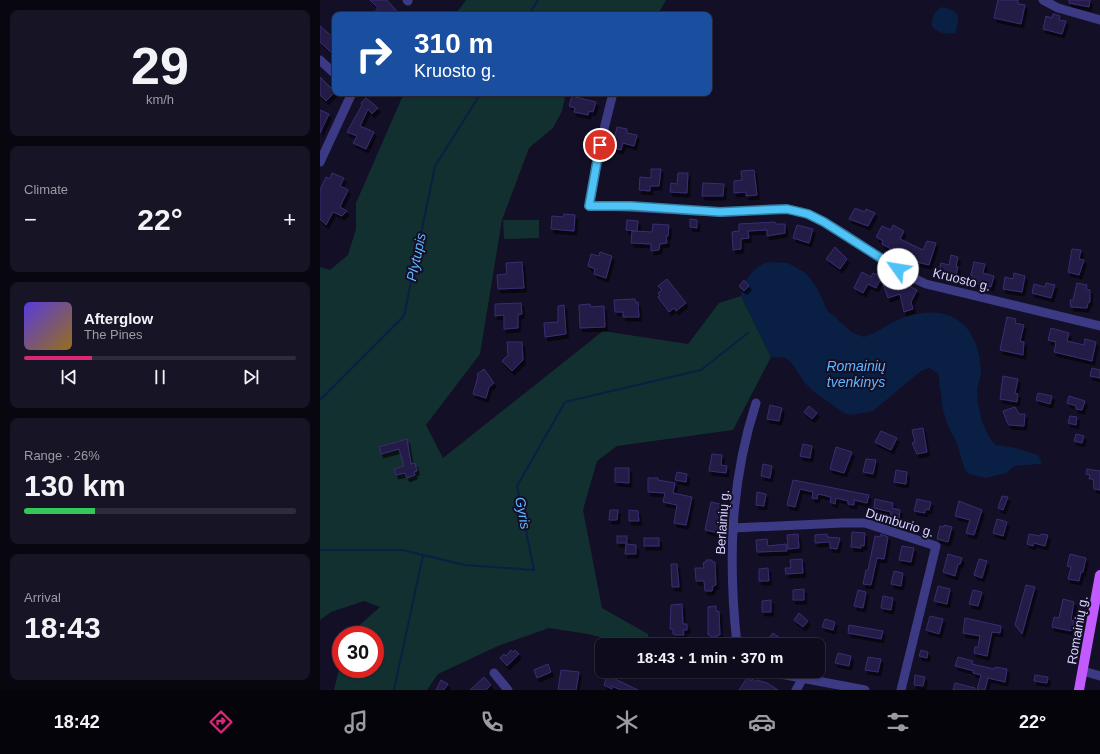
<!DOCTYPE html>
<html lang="en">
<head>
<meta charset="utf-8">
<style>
	body { margin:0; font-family:Helvetica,sans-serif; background:#171425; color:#f1f3f6; height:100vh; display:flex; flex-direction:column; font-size:15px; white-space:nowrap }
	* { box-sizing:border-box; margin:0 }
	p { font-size:13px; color:#9b9ba3 }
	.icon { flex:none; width:22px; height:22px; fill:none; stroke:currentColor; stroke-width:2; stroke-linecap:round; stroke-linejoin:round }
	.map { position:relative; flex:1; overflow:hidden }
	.sheet { display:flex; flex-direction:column; gap:10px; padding:10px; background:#08060f; width:320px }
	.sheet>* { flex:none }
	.banner { position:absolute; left:12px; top:12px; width:380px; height:84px; border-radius:8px; box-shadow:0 1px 3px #0004,0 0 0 1px #2e2b3b; background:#1a4fa0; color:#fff; overflow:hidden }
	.speed { position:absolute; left:12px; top:626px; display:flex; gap:8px; font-size:20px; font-weight:700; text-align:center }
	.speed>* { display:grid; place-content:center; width:52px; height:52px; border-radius:50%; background:#0e0b1c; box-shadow:0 1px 3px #0004,0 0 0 1px #2e2b3b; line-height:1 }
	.speed .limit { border:6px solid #d22; background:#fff; color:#111 }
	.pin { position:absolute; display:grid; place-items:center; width:34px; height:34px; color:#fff; margin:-17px; border:2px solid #fff; border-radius:50%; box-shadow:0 1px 4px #0007 }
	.me { position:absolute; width:44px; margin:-22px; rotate:302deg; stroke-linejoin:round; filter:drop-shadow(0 0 3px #0008) }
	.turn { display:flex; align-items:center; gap:14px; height:84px; padding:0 16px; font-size:18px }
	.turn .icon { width:52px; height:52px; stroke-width:2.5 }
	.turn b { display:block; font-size:28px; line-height:34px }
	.big { font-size:30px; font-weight:700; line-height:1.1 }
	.sheet .tile { flex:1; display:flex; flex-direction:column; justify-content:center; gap:6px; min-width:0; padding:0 14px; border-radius:8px; background:#171425 }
	.sheet .dial { align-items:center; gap:0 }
	.dial b { font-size:52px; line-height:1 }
	.song { display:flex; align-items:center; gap:12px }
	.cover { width:48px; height:48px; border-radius:6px; background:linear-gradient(135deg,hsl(250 70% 55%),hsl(40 70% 35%)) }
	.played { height:4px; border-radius:2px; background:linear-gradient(90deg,#db2777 25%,#2e2b3b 25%) }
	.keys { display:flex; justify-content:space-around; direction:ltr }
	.heat { display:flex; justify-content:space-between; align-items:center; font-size:22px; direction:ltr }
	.charge { height:6px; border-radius:3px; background:linear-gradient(90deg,#34c759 26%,#2e2b3b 0) }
	.trip { position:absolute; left:275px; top:638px; width:230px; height:40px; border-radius:8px; background:#0e0b1c; box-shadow:0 1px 3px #0004,0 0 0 1px #2e2b3b; font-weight:700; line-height:40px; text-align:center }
	.dock { display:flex; height:64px; justify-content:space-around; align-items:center; background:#06040b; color:#9b9ba3 }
	.dock .icon { width:28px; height:28px }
	.dock .on { color:#db2777 }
	.dock b { font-size:18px; color:#f1f3f6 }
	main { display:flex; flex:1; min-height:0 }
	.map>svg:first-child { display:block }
</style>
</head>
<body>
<main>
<section class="sheet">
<div class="tile dial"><b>29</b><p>km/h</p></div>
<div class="tile"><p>Climate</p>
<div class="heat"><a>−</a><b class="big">22°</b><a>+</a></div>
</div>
<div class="tile">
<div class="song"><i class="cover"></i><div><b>Afterglow</b><p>The Pines</p></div></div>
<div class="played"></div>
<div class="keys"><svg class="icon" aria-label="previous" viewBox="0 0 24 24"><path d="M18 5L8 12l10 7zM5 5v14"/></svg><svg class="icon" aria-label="pause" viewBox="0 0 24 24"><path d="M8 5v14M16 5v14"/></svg><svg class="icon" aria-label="next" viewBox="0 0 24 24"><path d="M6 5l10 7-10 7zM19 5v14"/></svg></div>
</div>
<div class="tile"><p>Range · 26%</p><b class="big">130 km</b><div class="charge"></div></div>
<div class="tile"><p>Arrival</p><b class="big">18:43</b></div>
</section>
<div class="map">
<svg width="780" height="690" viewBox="0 0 780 690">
	<defs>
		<filter id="shadow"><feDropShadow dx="2.5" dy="4" stdDeviation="0" flood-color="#0009"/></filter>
	</defs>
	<rect width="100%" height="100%" fill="#130f26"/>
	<g fill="#12302f">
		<polygon points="146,0 346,0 341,9 335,15 135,15"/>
		<polygon points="84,93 246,93 242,111 233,128 209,148 182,220 160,354 106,425 123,458 283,331 368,344 399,303 421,296 451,357 413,430 297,446 277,461 263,510 282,608 328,634 330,645 311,645 268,634 229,628 178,646 118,674 107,690 14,690 21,661 21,669 55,669 55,635 28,635 60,607 44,601 11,612 0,620 0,267 10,270 28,255 36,229 36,203"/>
		<polygon points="183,220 219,220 219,238 184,239"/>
	</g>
	<g fill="#0a1f44">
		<path d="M622,7C640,11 641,17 635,33C624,35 620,33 612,27C612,17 613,12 622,7Z"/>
		<path d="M448,262L468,263L486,273L497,288L508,312L513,315L531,332L544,337C559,332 573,320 588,316C632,303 659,326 661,371C661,377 658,383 657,389C657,406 663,434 676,445L696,448L718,455L722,462L720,464L694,466L686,473L666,478L649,474L645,470L636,441L628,426L623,410L618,373L609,368L601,371L553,411L530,415L524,413L493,391L485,383L471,362L465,358L451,357L421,296C424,281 432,267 448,262Z"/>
	</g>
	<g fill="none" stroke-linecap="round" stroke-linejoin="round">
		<g stroke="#0a1f44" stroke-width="2">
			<polyline points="209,15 218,0"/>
			<polyline points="0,400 84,316 115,166 161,93"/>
			<polyline points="0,550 82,550 145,565 214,570 197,486 245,402 381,370 428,333"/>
			<polyline points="74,690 103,555"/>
		</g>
	</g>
	<g fill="#241b47" stroke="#3b2d73" filter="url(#shadow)">
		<polygon points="50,0 67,0 80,15 52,15 58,8"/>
		<polygon points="678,0 698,0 698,4 705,5 701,24 674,18"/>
		<polygon points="749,0 770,0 769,7 749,3"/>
		<polygon points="733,14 740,16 739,20 746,21 742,34 723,29 726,16 732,18"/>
		<polygon points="0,26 15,39 15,56 0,42"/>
		<polygon points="0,77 15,92 6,101 0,95"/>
		<polygon points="252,96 276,102 273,112 269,111 268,115 254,112 255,108 249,106"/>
		<polygon points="46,98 58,108 52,114 48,109 40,126 54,132 46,149 33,143 37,136 27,132 42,105 41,103"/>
		<polygon points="0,110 9,114 0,133"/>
		<polygon points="297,127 307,129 307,133 317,135 314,146 303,143 301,150 292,148"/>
		<polygon points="331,169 341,169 339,186 330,186 330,191 319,190 320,177 331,178"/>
		<polygon points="434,170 437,195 426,196 426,192 414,193 414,181 422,180 421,171"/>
		<polygon points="12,173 24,178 20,186 28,190 20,207 27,211 22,216 13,212 6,225 0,219 0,190 6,177 10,179"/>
		<polygon points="358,173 368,173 367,193 350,192 351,183 357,184"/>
		<polygon points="383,183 404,184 403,196 382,196"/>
		<polygon points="535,208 545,212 546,209 555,213 548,226 529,219"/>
		<polygon points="244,214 255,215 254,231 231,229 232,216 243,217"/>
		<polygon points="370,219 377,220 377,228 370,227"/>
		<polygon points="307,220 318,221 317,231 306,230"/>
		<polygon points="455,222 455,224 465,224 465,233 447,236 447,230 428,231 429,238 421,239 421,249 413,250 412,232 419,231 419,224"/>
		<polygon points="333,224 349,225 348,236 346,236 347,243 340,244 339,250 331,251 331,244 311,243 312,231 332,232"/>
		<polygon points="477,225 493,229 489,243 473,238"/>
		<polygon points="573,225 584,231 580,239 603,250 607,241 616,243 609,265 592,261 562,244 563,241 556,237 562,226 571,230"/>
		<polygon points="515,247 527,259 520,269 506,259"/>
		<polygon points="752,249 761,250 759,259 764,260 759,275 748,272"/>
		<polygon points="280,252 292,256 286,278 274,274 275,269 268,266 271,254 279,256"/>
		<polygon points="631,255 638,257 636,267 638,267 635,279 618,275 621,263 629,265"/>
		<polygon points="202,262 204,288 178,289 177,275 187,274 186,263"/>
		<polygon points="654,262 665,264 663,273 674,276 671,287 655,283 655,280 650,279"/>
		<polygon points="542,272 551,277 553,273 566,279 568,276 597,290 591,302 593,309 584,312 580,294 568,298 561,278 556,288 548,284 543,293 534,288"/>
		<polygon points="694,273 705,276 702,292 683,289 685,277 693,279"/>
		<polygon points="347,279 366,303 356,311 354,308 349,312 338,297 340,295 338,293 342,290 338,286"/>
		<polygon points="424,280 429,286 424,291 419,286"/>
		<polygon points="726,283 735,285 731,298 712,293 714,284 725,287"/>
		<polygon points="757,283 767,285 766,289 770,290 770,302 768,303 767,308 751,307 750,300 753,300"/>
		<polygon points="315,299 316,303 318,302 319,317 303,317 303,312 295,312 294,300"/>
		<polygon points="201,303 202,314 198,315 198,328 184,329 184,315 175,316 175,304"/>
		<polygon points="270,304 271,307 284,306 285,327 260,328 259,305"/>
		<polygon points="244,305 246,334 225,337 224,323 238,322 238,306"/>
		<polygon points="687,317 696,319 695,323 704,325 700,341 704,342 703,355 680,350"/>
		<polygon points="731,328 749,333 747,341 764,345 765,339 776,342 772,361 734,352 736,342 728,340"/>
		<polygon points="187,342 202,342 203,360 192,371 182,361 188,355"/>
		<polygon points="772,368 780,370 780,378 770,376"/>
		<polygon points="164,369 174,383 169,387 166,398 153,394 158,376 157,374"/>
		<polygon points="683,376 698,379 695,393 698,394 697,402 680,399"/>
		<polygon points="718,393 732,396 730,404 716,400"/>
		<polygon points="749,396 765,401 762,410 756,409 756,406 747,403"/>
		<polygon points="450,405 462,408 459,421 447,419"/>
		<polygon points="489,406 497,413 492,419 484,412"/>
		<polygon points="695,407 699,414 705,414 704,426 689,425 687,422 683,411"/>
		<polygon points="750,416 757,417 756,425 748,423"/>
		<polygon points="603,428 607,452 597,454 592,443 595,442 592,430"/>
		<polygon points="561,431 577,438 571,450 555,442"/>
		<polygon points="756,434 764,436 762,443 754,441"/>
		<polygon points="87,439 91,464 95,463 97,471 94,472 95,475 87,478 85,473 76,475 74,469 84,466 79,449 61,454 59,447"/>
		<polygon points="483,444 492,446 490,458 480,456"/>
		<polygon points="516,447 532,452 524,473 510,469"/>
		<polygon points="392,454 402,455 401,465 407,466 406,473 389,471"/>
		<polygon points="546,459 556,460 553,474 543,472"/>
		<polygon points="443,464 452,466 450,478 441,476"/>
		<polygon points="295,468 309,468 309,483 295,482"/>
		<polygon points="767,469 780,471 780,490 774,489 773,479 769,479 770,475 766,474"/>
		<polygon points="576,470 587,472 586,484 574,482"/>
		<polygon points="357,472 367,474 366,482 355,480"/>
		<polygon points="328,478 338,478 338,480 355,483 353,493 372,497 366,525 354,523 357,505 343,502 345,493 328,492"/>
		<polygon points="473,480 549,495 547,503 534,500 534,505 528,504 528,501 516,498 515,504 510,502 511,497 498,494 497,499 492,498 493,492 480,489 475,507 467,505"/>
		<polygon points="437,492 446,494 444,506 436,505"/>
		<polygon points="682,496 688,497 683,510 678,508"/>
		<polygon points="555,499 573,503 572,508 580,510 578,527 569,524 571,512 554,508"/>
		<polygon points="597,499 611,502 609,510 605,509 605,513 594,511"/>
		<polygon points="639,501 662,510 654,535 646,533 650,520 635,516"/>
		<polygon points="391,502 405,505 399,533 385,530"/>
		<polygon points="290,510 298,510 297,520 289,520"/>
		<polygon points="309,510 318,511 319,521 309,521"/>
		<polygon points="677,519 687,522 683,536 673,533"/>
		<polygon points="624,525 632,527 628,542 617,539 620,526 624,527"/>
		<polygon points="532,532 545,533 544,546 541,545 541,548 531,547"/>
		<polygon points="478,534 479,548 468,549 467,535"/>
		<polygon points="507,534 507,537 520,538 517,549 510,548 510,542 495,543 495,535"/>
		<polygon points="561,534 568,537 564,559 557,558 551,585 543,584 546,570 548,570 555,536 560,537"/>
		<polygon points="709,534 720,536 721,534 728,535 725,546 714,543 713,546 707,544"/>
		<rect x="297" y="536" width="10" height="7"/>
		<rect x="324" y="538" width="15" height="8"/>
		<polygon points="447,539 448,546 466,544 467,551 437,552 436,540"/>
		<polygon points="306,544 316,545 316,554 305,554"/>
		<polygon points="582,546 594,548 591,562 579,560"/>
		<polygon points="628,554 642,558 640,564 638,564 635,576 623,572"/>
		<polygon points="750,554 766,558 763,572 761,572 759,581 748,579 751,567 747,566"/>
		<polygon points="482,559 483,573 466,574 465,568 471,568 470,560"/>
		<polygon points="659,559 667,561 662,578 654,575"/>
		<polygon points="386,560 392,560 392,562 395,562 396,585 393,586 392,591 385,591 384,581 376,581 375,568 384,568 383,563 386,562"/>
		<polygon points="351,564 357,564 359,587 352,587"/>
		<polygon points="448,568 449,581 439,581 439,569"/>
		<polygon points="574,571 583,573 581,586 571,584"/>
		<polygon points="706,585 715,587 702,634 695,625"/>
		<polygon points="618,586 630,589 627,604 614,601"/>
		<polygon points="484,589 484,600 473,600 473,590"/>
		<polygon points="538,590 546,592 543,608 534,606"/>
		<polygon points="653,590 662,592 658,606 649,604"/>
		<polygon points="563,596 573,598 571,610 561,608"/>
		<polygon points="743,599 754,602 751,620 754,621 751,631 732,627 734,617 739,618"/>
		<polygon points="451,600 451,612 442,612 442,601"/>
		<polygon points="362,604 363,624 367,624 367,630 363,630 364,635 356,635 353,634 353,629 350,629 351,605"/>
		<polygon points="396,606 396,611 399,611 400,635 397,635 397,637 391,637 390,635 388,635 388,607"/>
		<polygon points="479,613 488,621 483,627 474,620"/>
		<polygon points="610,616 623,619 619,634 606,630"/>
		<polygon points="645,618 681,626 680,633 672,632 667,656 654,653 655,647 658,647 660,636 643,633"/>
		<polygon points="505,619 515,622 513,630 502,627"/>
		<polygon points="529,625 563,631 561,639 528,633"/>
		<polygon points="453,633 463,640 458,645 448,639"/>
		<polygon points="191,650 193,652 195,650 199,654 187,666 180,658 184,654 186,656"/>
		<polygon points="601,650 608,652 607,658 599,656"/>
		<polygon points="518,653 531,656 529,666 515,663"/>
		<polygon points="548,657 561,659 558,672 545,670"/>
		<polygon points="638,657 653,661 652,664 674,669 675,667 687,669 685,682 668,678 665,690 657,690 661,675 653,673 654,671 635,666"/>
		<polygon points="228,664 231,672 217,678 214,670"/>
		<polygon points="241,670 259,672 256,690 238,690"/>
		<polygon points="289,671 299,671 295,679 318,690 301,690 292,686 292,689 284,685"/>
		<polygon points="595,675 605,677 603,686 594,685"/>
		<polygon points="715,675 728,677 727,683 714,681"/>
		<polygon points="164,677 171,685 166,690 150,690"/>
		<polygon points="427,678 431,681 432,679 436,682 437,680 447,683 458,690 419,690"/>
		<polygon points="121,680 128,684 124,690 116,690"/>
		<polygon points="635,683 655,688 655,690 633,690"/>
	</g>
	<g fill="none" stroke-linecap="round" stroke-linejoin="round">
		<g stroke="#3d3a85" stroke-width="9">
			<polyline points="87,0 88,1"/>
			<polyline points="723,0 738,8 780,20"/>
			<polyline points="0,60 15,74"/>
			<path d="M293,93L280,145L269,206C313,206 356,211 399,212C429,213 461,203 489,215C531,233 565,266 606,284L780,326"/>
			<polyline points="0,162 32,93"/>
			<polyline points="413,528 522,523 545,523 616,546 581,690"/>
			<path d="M417,645C408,562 410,483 436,403"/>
			<polyline points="444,671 545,690"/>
			<polyline points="763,671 780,676"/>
			<polyline points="174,673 188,690"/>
			<polyline points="476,690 483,678"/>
		</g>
		<polyline stroke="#c25bff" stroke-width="10" points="759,690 780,575"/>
	</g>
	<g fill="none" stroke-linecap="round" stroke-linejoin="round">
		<defs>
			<polyline id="route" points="280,145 269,206 311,206 400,212 467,209 488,214 504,222 578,269"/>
		</defs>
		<use href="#route" stroke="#337fa1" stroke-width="10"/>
		<use href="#route" stroke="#4fc3f7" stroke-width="7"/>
	</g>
	<g text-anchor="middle" stroke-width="4" stroke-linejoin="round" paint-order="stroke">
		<g font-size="13" fill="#d9d4ff" stroke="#130f26">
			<text transform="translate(642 279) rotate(14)" y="5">Kruosto g.</text>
			<text transform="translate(402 522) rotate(-86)" y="5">Berlainių g.</text>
			<text transform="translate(580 522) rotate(17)" y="5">Dumburio g.</text>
			<text transform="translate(757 630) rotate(-80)" y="5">Romainių g.</text>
		</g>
		<g font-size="14" font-style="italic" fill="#62b6ff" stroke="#130f26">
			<text transform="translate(96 257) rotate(-78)" y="5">Plytupis</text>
			<text x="536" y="371">Romainių<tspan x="536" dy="16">tvenkinys</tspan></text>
			<text transform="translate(203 513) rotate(79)" y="5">Gyris</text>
		</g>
	</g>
</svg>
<div class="speed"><div class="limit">30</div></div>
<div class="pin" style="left:280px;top:145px;background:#d93025"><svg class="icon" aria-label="arrive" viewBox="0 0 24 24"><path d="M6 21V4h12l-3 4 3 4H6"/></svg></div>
<svg class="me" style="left:578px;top:269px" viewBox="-20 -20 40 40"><circle r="19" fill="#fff"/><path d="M0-13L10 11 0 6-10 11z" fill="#4fc3f7"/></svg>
<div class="trip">18:43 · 1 min · 370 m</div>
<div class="banner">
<div class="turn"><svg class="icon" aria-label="right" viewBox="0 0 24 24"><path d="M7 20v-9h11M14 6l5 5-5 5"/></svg><div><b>310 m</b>Kruosto g.</div></div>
</div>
</div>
</main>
<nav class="dock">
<b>18:42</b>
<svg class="icon on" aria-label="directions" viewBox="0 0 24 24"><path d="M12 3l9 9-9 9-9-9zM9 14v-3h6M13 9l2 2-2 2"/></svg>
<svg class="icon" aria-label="music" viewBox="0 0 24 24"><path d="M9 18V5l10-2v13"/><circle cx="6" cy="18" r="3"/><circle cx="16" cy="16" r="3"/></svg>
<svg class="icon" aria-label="phone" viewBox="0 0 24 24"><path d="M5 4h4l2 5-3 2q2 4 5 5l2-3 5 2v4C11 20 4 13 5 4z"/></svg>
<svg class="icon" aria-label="climate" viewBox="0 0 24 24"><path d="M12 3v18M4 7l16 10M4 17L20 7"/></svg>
<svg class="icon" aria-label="car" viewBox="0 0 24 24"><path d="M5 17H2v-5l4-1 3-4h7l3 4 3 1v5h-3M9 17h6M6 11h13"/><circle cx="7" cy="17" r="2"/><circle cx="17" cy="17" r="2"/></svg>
<svg class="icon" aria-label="filters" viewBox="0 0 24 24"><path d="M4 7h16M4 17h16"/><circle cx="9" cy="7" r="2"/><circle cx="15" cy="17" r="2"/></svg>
<b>22°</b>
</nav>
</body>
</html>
